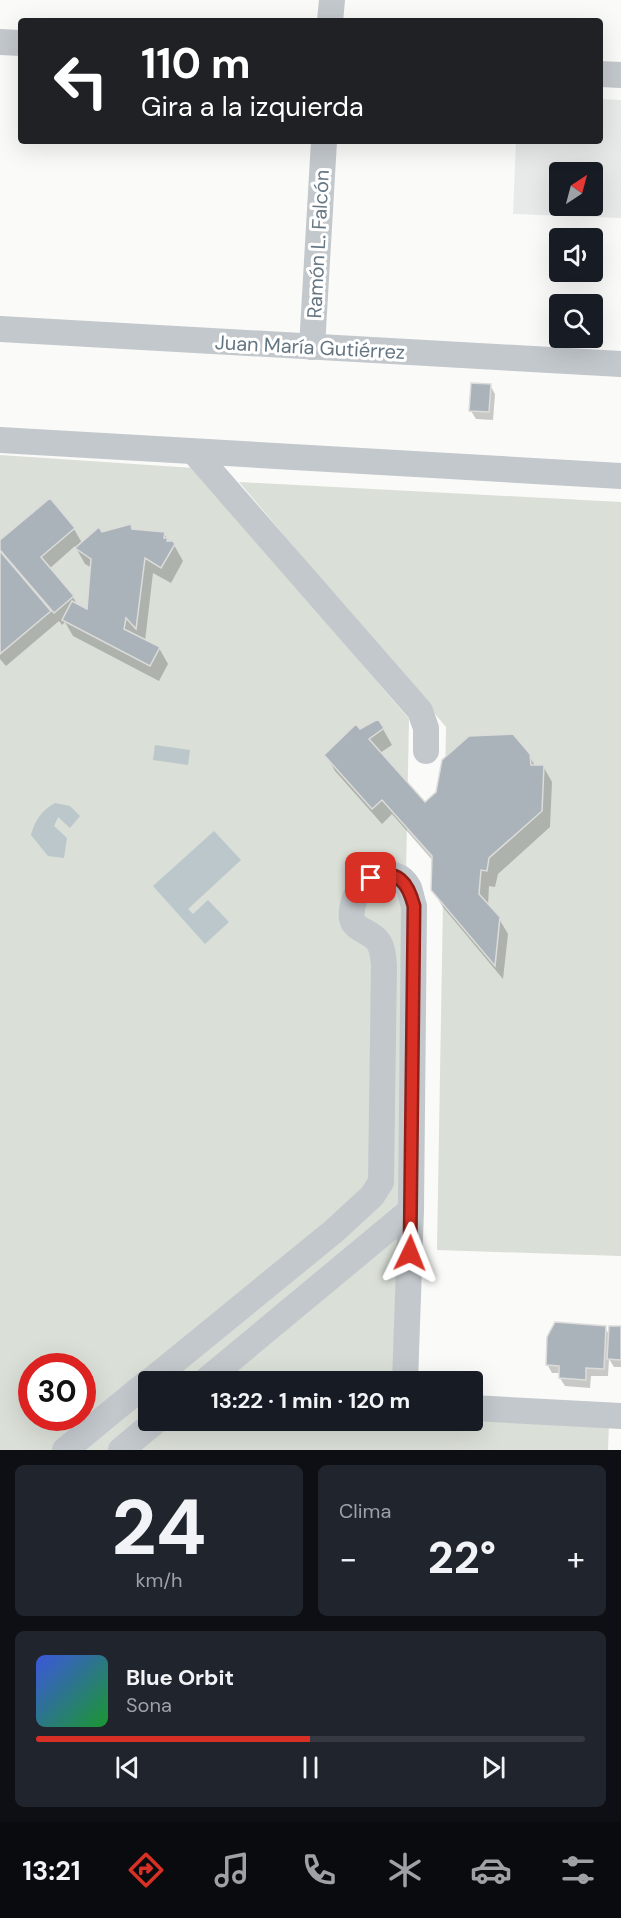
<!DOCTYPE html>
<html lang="es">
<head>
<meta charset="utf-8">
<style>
	body { margin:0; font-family:"DM Sans",sans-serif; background:#20242c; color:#f1f3f6; height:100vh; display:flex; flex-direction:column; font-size:22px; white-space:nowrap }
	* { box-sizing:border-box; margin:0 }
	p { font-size:20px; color:#9ea1a6 }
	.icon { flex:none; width:33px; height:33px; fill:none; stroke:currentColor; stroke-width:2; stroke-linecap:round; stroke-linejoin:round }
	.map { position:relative; height:1450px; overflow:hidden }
	.drawer { display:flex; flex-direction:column; gap:15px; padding:15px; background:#0d0f14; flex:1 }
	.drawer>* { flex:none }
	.top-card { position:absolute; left:18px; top:18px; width:585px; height:126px; border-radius:6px; box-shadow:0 6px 24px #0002; background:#202124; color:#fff; overflow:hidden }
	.needle { width:39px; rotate:36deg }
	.tools { position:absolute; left:549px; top:162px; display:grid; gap:12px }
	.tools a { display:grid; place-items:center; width:54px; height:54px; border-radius:6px; background:#171b24; box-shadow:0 6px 24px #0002; font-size:30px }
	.speed { position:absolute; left:18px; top:1353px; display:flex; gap:12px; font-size:30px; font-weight:700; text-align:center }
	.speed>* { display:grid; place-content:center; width:78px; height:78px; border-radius:50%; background:#171b24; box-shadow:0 6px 24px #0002; line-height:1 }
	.speed .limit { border:9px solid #d22; background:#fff; color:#111 }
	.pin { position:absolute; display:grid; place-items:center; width:51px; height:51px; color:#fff; margin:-26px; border-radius:12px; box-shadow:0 3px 9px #0006 }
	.me { position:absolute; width:66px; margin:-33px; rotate:2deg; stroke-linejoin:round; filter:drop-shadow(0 0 4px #0008) }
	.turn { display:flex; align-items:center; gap:21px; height:126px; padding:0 24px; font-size:27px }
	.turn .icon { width:78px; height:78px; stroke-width:2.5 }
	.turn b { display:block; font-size:42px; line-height:51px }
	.big { font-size:45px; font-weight:700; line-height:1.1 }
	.drawer .tile { flex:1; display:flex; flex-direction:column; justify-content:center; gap:9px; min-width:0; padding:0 21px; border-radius:9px; background:#20242c }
	.drawer .dial { align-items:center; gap:0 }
	.dial b { font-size:78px; line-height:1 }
	.song { display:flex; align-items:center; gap:18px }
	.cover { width:72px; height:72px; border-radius:9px; background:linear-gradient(135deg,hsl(230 70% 55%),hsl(130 70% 35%)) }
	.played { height:6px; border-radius:3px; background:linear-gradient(90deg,#d93025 50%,#363941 50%) }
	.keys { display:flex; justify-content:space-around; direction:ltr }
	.heat { display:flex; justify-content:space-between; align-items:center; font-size:33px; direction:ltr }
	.drawer .tiles { flex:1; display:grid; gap:15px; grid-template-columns:1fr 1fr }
	.tile:last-child { grid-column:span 2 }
	.trip { position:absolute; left:138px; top:1371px; width:345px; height:60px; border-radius:6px; background:#171b24; box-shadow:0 6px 24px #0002; font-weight:700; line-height:60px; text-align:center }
	.tab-bar { display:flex; height:96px; justify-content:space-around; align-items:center; background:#090b0e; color:#9ea1a6 }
	.tab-bar .icon { width:42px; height:42px }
	.tab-bar .active { color:#d93025 }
	.tab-bar b { font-size:27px; color:#f1f3f6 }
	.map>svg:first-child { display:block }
</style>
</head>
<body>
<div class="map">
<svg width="621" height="1450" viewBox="0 0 621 1450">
	<rect width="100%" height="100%" fill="#fafaf8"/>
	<path fill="#e8e9e9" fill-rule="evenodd" d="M600,99L621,100V218L513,214L516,141H600ZM560,172H592V206H560Z"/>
	<g fill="#dadfd7" fill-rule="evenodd">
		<path d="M0,455L194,468L409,719L396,1381L148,1382V1420H472L609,1423L608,1450H0ZM32,1366H82V1418H32Z"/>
		<polygon points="239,482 621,502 621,1256 437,1250 446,727"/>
	</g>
	<g fill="#bbc7cb">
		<polygon points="155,745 190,750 188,765 153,760"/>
		<path d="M55,803L70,806L80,816L70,828L58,817L54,826L67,838L64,858L48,856L31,835C35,820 41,811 55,803Z"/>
		<polygon points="214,831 241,860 188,909 193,914 208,900 229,922 205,944 153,886"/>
	</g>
	<g fill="#0003" fill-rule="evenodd">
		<polygon points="490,385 495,394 493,420 476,419 471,411"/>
		<path d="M74,529L82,543L101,533L132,530L164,533L169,543L174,545L183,561L171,583L153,573L145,641L159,648L168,664L159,681L73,636L65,622L62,625L59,621L6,666L0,659V542ZM75,546L85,564L92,568L88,611L78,606L73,597L49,569Z"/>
		<polygon points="383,729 392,745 380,753 425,804 529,755 535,766 543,766 552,782 550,827 498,874 495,887 489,886 488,906 498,917 508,934 503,979 442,906 433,890 433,861 392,814 382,824 335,771 326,755 360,731"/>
		<polygon points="605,1328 610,1336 621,1328 621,1367 614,1367 609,1359 608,1376 591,1376 590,1388 565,1386 560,1378 560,1373 552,1373 547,1364"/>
	</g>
	<g fill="#aab3b9" stroke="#dcdcda" stroke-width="1.5">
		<polygon points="471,383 491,384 489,412 469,411"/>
		<polygon points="50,498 75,528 41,557 74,596 54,613 0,550 0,540"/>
		<polygon points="131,524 132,529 165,532 164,538 168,538 167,541 173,541 175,544 161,568 145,558 136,629 126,618 124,629 160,647 150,666 62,620 72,601 87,609 91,559 75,548 99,527 102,532"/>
		<polygon points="0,551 51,611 0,654"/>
		<polygon points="378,719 384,728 369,739 425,802 436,792 442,760 469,736 513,734 530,754 531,765 544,765 542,811 489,858 487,871 481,870 479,894 500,917 495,966 431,890 432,856 382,800 372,809 324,755 356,724 360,729"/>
		<polygon points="555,1322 606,1326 604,1369 586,1368 586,1380 559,1378 559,1366 546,1365 547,1337"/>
		<polygon points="609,1326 621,1326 621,1360 607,1359"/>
	</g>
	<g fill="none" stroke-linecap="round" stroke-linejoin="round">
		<g stroke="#c3c8cc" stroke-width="26">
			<polyline points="330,21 332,0"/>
			<polyline points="0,42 21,43"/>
			<polyline points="600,74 621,75"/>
			<polyline points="0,329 621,364"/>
			<polyline points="312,347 324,141"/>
			<polyline points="0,440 621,476"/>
			<polyline points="194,452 420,711 426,728 426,751"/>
			<path d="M149,1382L334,1231L372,1196L381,1182L384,965C383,956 383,946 376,939C362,926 347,931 353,904C358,880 394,860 409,888C411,893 412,901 414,906L411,1210L204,1382"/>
			<polyline points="405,1382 411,1210"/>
			<polyline points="472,1408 621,1416"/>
			<polyline points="65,1450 148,1382"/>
			<polyline points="121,1450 157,1420"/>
		</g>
	</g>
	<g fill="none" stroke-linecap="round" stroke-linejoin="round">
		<defs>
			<path id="route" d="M371,878C398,868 408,883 414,906L410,1253"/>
		</defs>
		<use href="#route" stroke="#8d1f18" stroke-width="15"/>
		<use href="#route" stroke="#d93025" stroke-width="10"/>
	</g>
	<g text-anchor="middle" stroke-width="6" stroke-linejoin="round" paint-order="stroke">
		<g font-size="20" fill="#657683" stroke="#fff">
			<text transform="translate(318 244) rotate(-87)" y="7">Ramón L. Falcón</text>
			<text transform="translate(310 347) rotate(3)" y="7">Juan María Gutiérrez</text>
		</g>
	</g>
</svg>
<div class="tools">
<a><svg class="needle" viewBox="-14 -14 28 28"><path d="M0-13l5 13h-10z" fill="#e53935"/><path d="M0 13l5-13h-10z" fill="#9ea1a6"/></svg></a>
<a><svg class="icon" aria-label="sound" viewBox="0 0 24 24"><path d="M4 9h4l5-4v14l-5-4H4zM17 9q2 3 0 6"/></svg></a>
<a><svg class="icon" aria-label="search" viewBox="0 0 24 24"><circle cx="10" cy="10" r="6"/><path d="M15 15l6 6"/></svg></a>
</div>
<div class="speed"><div class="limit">30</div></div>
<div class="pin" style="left:371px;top:878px;background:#d93025"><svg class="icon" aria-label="arrive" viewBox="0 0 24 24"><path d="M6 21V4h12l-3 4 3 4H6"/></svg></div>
<svg class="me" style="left:410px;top:1253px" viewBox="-20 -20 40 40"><path d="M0-17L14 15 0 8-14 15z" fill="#d93025" stroke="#fff" stroke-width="4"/></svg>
<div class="trip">13:22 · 1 min · 120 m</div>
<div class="top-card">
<div class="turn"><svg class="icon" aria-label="left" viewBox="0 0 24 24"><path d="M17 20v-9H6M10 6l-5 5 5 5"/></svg><div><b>110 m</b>Gira a la izquierda</div></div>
</div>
</div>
<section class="drawer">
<div class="tiles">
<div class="tile dial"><b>24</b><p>km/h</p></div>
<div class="tile"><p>Clima</p>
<div class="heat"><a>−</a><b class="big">22°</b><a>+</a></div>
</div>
<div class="tile">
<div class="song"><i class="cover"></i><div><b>Blue Orbit</b><p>Sona</p></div></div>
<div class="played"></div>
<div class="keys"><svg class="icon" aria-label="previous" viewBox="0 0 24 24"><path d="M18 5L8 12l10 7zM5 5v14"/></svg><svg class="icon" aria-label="pause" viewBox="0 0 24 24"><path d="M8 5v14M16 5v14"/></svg><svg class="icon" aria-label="next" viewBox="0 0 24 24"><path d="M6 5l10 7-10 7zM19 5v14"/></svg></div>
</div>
</div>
</section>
<nav class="tab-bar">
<b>13:21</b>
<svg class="icon active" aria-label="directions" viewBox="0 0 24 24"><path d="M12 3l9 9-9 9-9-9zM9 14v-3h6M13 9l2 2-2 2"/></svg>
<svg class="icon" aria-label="music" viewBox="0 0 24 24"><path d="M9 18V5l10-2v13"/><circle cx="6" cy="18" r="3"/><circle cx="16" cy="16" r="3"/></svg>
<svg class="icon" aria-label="phone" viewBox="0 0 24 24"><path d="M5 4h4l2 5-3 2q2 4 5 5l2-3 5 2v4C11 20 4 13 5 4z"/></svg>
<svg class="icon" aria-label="climate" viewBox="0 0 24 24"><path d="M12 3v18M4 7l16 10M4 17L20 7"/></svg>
<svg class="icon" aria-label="car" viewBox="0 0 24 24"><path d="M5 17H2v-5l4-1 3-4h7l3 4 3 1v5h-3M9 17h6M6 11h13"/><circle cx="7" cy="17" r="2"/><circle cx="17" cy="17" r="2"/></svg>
<svg class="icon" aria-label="filters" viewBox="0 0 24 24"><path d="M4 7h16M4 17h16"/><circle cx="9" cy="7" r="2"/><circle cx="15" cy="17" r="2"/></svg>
</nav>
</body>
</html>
